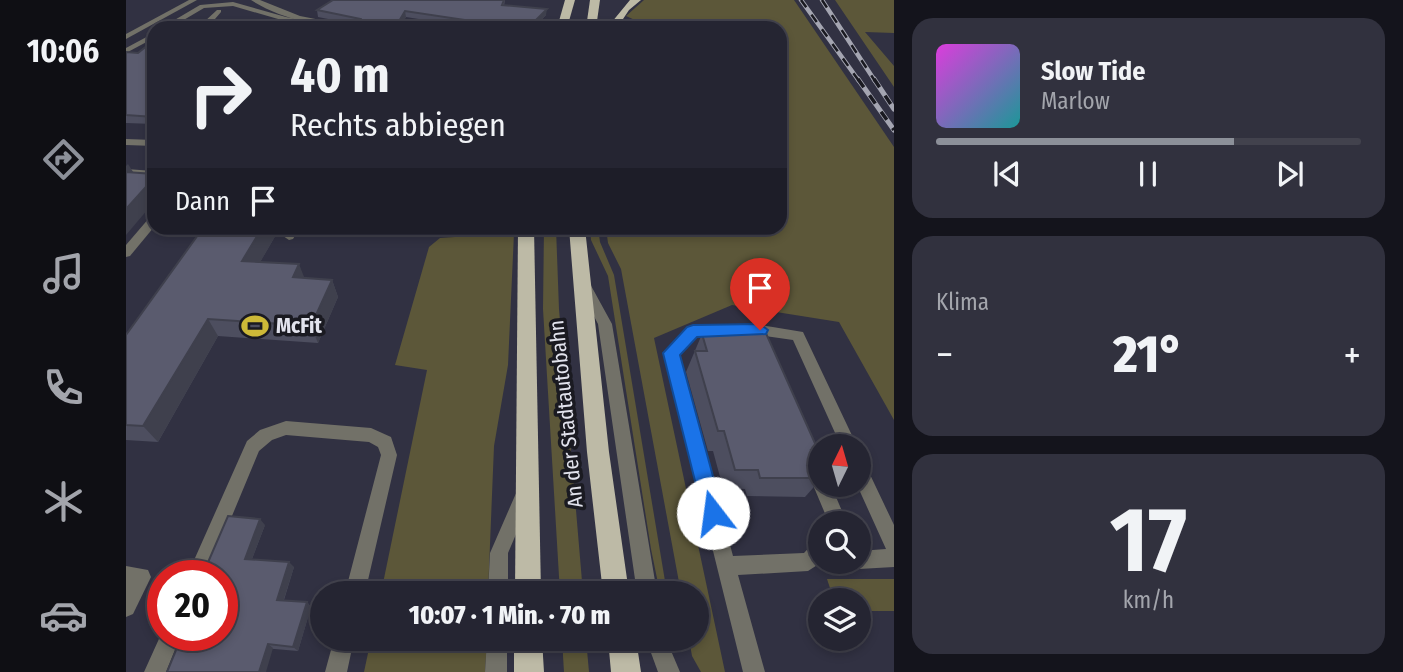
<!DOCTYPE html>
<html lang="de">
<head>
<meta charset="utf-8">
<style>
	body { margin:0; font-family:"Fira Sans Condensed",sans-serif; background:#31313e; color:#f1f3f6; height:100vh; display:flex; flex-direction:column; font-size:26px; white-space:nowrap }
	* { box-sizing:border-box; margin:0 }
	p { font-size:23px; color:#a3a5ac }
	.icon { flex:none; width:38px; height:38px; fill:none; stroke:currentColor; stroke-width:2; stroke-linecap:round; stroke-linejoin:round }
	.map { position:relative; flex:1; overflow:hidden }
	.drawer { display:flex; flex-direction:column; gap:18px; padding:18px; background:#14141c; width:509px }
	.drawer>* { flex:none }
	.banner { position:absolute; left:21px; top:21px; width:640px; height:214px; border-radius:21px; box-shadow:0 4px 10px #0003,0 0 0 2px #42424d; background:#252532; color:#f1f3f6; overflow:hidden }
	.needle { width:46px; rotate:5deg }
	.fabs { position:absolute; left:682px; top:434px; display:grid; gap:14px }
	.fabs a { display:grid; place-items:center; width:63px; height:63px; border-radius:50%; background:#252532; box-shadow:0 4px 10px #0003,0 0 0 2px #42424d; font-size:35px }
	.speed { position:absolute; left:21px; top:560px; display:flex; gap:14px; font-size:35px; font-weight:700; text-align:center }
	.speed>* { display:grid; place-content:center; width:91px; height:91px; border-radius:50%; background:#252532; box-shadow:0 4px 10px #0003,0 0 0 2px #42424d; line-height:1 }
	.speed .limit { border:10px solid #d22; background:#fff; color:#111 }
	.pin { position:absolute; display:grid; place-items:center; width:60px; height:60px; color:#fff; margin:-72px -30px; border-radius:50% 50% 50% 0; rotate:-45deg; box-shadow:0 0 7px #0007 }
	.pin .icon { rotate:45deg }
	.me { position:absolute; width:77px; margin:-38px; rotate:345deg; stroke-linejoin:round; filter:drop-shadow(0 0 5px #0008) }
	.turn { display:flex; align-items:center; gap:24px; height:147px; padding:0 28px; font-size:32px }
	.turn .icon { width:91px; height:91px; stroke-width:2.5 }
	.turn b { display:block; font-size:49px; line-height:60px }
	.then { display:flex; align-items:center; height:66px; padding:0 28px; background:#0003; gap:14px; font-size:26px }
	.big { font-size:52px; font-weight:800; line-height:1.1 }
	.drawer .tile { flex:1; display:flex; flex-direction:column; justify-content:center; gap:10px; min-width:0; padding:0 24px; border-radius:21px; background:#31313e }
	.drawer .dial { align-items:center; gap:0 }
	.dial b { font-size:91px; line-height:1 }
	.song { display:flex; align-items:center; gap:21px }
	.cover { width:84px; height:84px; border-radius:10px; background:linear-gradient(135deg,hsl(300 70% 55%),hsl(180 70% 35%)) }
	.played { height:7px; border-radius:4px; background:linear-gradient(90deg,#8c9099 70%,#42424d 70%) }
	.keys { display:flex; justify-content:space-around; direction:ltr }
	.heat { display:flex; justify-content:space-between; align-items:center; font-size:38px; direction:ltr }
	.trip { position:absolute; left:184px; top:581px; width:399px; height:70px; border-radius:35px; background:#252532; box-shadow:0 4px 10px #0003,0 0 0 2px #42424d; font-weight:800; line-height:70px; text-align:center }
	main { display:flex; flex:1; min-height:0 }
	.menu { display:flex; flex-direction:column; width:126px; justify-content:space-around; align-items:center; background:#0f0f14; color:#a3a5ac }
	.menu .icon { width:49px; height:49px }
	.menu .on { color:#8c9099 }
	.menu b { font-size:32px; color:#f1f3f6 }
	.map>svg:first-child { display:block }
</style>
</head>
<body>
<main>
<nav class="menu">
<b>10:06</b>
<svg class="icon on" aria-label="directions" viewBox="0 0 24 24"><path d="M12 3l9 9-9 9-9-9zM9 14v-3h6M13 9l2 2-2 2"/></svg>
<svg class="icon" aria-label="music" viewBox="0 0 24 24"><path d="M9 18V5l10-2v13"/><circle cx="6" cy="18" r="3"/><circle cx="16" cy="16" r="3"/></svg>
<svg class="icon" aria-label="phone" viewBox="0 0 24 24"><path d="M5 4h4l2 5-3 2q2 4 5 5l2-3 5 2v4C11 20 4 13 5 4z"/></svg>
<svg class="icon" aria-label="climate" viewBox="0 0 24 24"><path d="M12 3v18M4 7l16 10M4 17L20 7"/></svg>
<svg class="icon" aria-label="car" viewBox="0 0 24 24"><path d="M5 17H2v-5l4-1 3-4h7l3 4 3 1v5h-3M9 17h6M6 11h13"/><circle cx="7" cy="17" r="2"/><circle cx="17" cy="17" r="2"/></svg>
</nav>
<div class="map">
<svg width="768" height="672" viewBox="0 0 768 672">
	<rect width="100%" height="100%" fill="#313142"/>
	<g fill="#5c5739">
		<polygon points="518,0 668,0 768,147 768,420 713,322 606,305 528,338 599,672 575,672 566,656 563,639 570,639 570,593 555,593 495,269 482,243 480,228 654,228 654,28 508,28 511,21 500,16"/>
		<polygon points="709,0 768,0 768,33 739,32 768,66 768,87"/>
		<polygon points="375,228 388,228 388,233 382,365 368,446 362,593 255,593 301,370 269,365 303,247 314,238 374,234"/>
		<polygon points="418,228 430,228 433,309 457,593 434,593 417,309"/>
		<polygon points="464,228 472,228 474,242 488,275 541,593 534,593 525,549 482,276 465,240"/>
		<polygon points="701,579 768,579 768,611 733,611 733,600 708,600"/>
		<polygon points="245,639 361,639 359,672 238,672"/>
		<polygon points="436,639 460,639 463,672 438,672"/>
	</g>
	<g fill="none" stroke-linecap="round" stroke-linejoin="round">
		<g fill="#727168" fill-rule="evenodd">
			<polygon points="107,2 160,17 219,28 202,28 159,21 107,6 78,8 56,21 78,22 91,10 95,10 95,12 83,26 49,25 44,28 35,28 74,5"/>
			<polygon points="28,33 28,38 0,53 0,48"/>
			<polygon points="0,169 28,171 28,177 0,175"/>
			<polygon points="28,215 28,227 4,256 0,257 0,245 24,217"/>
			<polygon points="163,228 174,228 167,239 163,240 157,236"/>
			<polygon points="458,281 463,282 486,324 531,593 511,593 472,324 452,285"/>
			<polygon points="634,325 677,332 731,446 715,446 667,340 639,336 643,348 641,352 631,352 625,335 570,336 553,354 607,556 678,553 688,542 695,540 696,562 682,571 612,575 639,672 617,672 538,353 562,327 567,326"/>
			<polygon points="160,421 245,428 265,437 271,455 239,593 219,593 255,455 252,447 243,442 160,435 146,440 133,451 81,576 61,576 121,441 134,430"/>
			<polygon points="733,461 739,464 768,525 768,567 733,569 726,567 724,562 733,562 733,551 760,549 731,485"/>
			<polygon points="695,477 695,485 705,485 721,523 703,523 687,485 690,479"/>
			<polygon points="397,489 403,491 406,497 382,553 382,593 362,593 364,553 391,491"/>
			<polygon points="0,566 22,570 25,577 7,614 0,617"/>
			<polygon points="37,630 37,635 55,635 40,672 18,672"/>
			<polygon points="208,639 228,639 221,672 199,672"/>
			<polygon points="361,639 381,639 381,672 359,672"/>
			<polygon points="520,639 540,639 554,672 532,672"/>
		</g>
		<g fill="#727168" fill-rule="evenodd">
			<polygon points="63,0 71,0 0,39 0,34"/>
			<path d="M125,0H134L174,16L236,28C199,28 156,20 125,0Z"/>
			<polygon points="0,139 28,140 28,146 0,145"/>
		</g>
		<g fill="#bdbaa6" fill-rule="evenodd">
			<polygon points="439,0 449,0 441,28 431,28"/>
			<polygon points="464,0 474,0 470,28 460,28"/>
			<polygon points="504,0 515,0 503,10 491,28 481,28"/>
			<polygon points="392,228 408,228 415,593 389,593"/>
			<polygon points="443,228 459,228 483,452 503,593 477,593 461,452"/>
			<polygon points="388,639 416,639 418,672 388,672"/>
			<polygon points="482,639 510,639 515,672 485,672"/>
		</g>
		<defs>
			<g id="rail-far1">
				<polyline points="675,0 733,81"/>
				<polyline points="696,0 749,81"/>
			</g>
			<g id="rail">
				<polyline points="732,79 768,130"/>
				<polyline points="748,79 768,109"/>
			</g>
		</defs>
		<use href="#rail-far1" stroke="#a4a5b1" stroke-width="4.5"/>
		<use href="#rail" stroke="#a4a5b1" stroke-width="5"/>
		<use href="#rail-far1" stroke="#1a1a21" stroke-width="2.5" stroke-dasharray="9" stroke-linecap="butt"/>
		<use href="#rail" stroke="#1a1a21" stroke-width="3.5" stroke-dasharray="10" stroke-linecap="butt"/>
	</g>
	<g fill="#4d4e5f">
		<polygon points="207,0 379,0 378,6 420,15 408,28 349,28 280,17 274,28 163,28 200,24 227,24 192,17 191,10"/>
		<polygon points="28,40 28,124 0,123 0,52 12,53"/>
		<polygon points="77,228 154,228 134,262 179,278 206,280 212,297 192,343 92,336 32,442 0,440 0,335"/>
		<polygon points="602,331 692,450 687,455 695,476 695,479 679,497 621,496 619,489 597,488 587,451 582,451 560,372 576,334 600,334"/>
		<polygon points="139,525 126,559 168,567 158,600 181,602 185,607 172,651 54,641 47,637"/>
	</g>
	<g fill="#3f404d">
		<polygon points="421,9 420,15 408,28 402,28"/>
		<polygon points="279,11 280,17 274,28 269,28"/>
		<polygon points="2,164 11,178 0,183 0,166"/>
		<polygon points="28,178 28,202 0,235 0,209"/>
		<polygon points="136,228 154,228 125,278 116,261"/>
		<polygon points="173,264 180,282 167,277"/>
		<polygon points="206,280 212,297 192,343 185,326"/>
		<polygon points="82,319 92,336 32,442 17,426"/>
		<polygon points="134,519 139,525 124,564 119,559"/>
		<polygon points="163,562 168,567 156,605 151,600"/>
		<polygon points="181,602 185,607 172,651 167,647"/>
		<polygon points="142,644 147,648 140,672 133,672"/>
	</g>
	<g fill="#5a5b6e" stroke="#3f404d" stroke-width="2">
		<polygon points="207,0 378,0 376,5 421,9 402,28 393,28 279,11 269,28 163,28 176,20 200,24 236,23 235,19 191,10"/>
		<polygon points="28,40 28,117 0,115 0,52 12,53"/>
		<polygon points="0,172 28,174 28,178 0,209"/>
		<polygon points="77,228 136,228 116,261 173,264 167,277 206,280 185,326 82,319 17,426 0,425 0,335"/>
		<polygon points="602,331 639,331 692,450 685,450 695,478 634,478 632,470 609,470 598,431 592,431 569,351 581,351 576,334 603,334"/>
		<polygon points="102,516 134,519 119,559 163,562 151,600 181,602 167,647 142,644 133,672 41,672 55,638 47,637 48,635 96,635 96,576 70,576 71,573 80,567"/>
	</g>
	<polygon fill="#1a73e8" stroke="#114b97" stroke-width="2" points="634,324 642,330 640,334 571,337 554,355 597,513 594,520 587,523 580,520 577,513 537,353 561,327 567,325"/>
	<defs>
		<symbol id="stadium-bare" viewBox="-9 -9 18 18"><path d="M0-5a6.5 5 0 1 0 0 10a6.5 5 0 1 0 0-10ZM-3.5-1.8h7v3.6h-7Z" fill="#cdb938" stroke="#1a1a21" stroke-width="2.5" paint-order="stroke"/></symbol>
	</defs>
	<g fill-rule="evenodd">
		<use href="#stadium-bare" x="110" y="307" width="38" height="38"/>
	</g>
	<g text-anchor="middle" stroke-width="7" stroke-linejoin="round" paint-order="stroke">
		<g font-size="21" font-weight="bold" fill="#e2e3ed" stroke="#1a1a21" text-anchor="start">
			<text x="150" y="333">McFit</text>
		</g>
		<g font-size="21" fill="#e2e3ed" stroke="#1a1a21">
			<text transform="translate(440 414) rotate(-96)" y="7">An der Stadtautobahn</text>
		</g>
	</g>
</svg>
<div class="fabs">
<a><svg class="needle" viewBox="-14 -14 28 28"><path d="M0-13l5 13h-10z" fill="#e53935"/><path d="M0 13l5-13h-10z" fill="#a3a5ac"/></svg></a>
<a><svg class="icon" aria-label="search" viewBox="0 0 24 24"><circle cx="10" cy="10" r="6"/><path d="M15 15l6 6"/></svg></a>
<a><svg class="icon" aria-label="layers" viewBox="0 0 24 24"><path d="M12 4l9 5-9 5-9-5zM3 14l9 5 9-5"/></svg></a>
</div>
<div class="speed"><div class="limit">20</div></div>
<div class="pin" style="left:634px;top:330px;background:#d93025"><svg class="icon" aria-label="arrive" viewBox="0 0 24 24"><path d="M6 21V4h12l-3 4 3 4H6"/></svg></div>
<svg class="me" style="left:587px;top:513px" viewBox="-20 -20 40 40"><circle r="19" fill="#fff"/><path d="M0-13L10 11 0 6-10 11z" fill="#1a73e8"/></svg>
<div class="trip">10:07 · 1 Min. · 70 m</div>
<div class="banner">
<div class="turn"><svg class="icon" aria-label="right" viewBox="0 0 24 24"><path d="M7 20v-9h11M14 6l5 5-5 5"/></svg><div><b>40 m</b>Rechts abbiegen</div></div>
<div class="then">Dann<svg class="icon" aria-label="arrive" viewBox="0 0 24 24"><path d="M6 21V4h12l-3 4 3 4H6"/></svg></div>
</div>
</div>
<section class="drawer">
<div class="tile">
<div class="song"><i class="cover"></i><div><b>Slow Tide</b><p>Marlow</p></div></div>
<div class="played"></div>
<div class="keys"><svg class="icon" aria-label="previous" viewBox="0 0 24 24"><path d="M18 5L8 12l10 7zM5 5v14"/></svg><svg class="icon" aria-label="pause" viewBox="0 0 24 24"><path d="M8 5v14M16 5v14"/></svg><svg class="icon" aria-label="next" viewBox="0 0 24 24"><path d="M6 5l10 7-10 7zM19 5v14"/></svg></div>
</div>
<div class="tile"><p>Klima</p>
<div class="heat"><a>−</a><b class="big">21°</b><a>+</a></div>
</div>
<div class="tile dial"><b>17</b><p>km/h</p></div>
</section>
</main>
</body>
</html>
